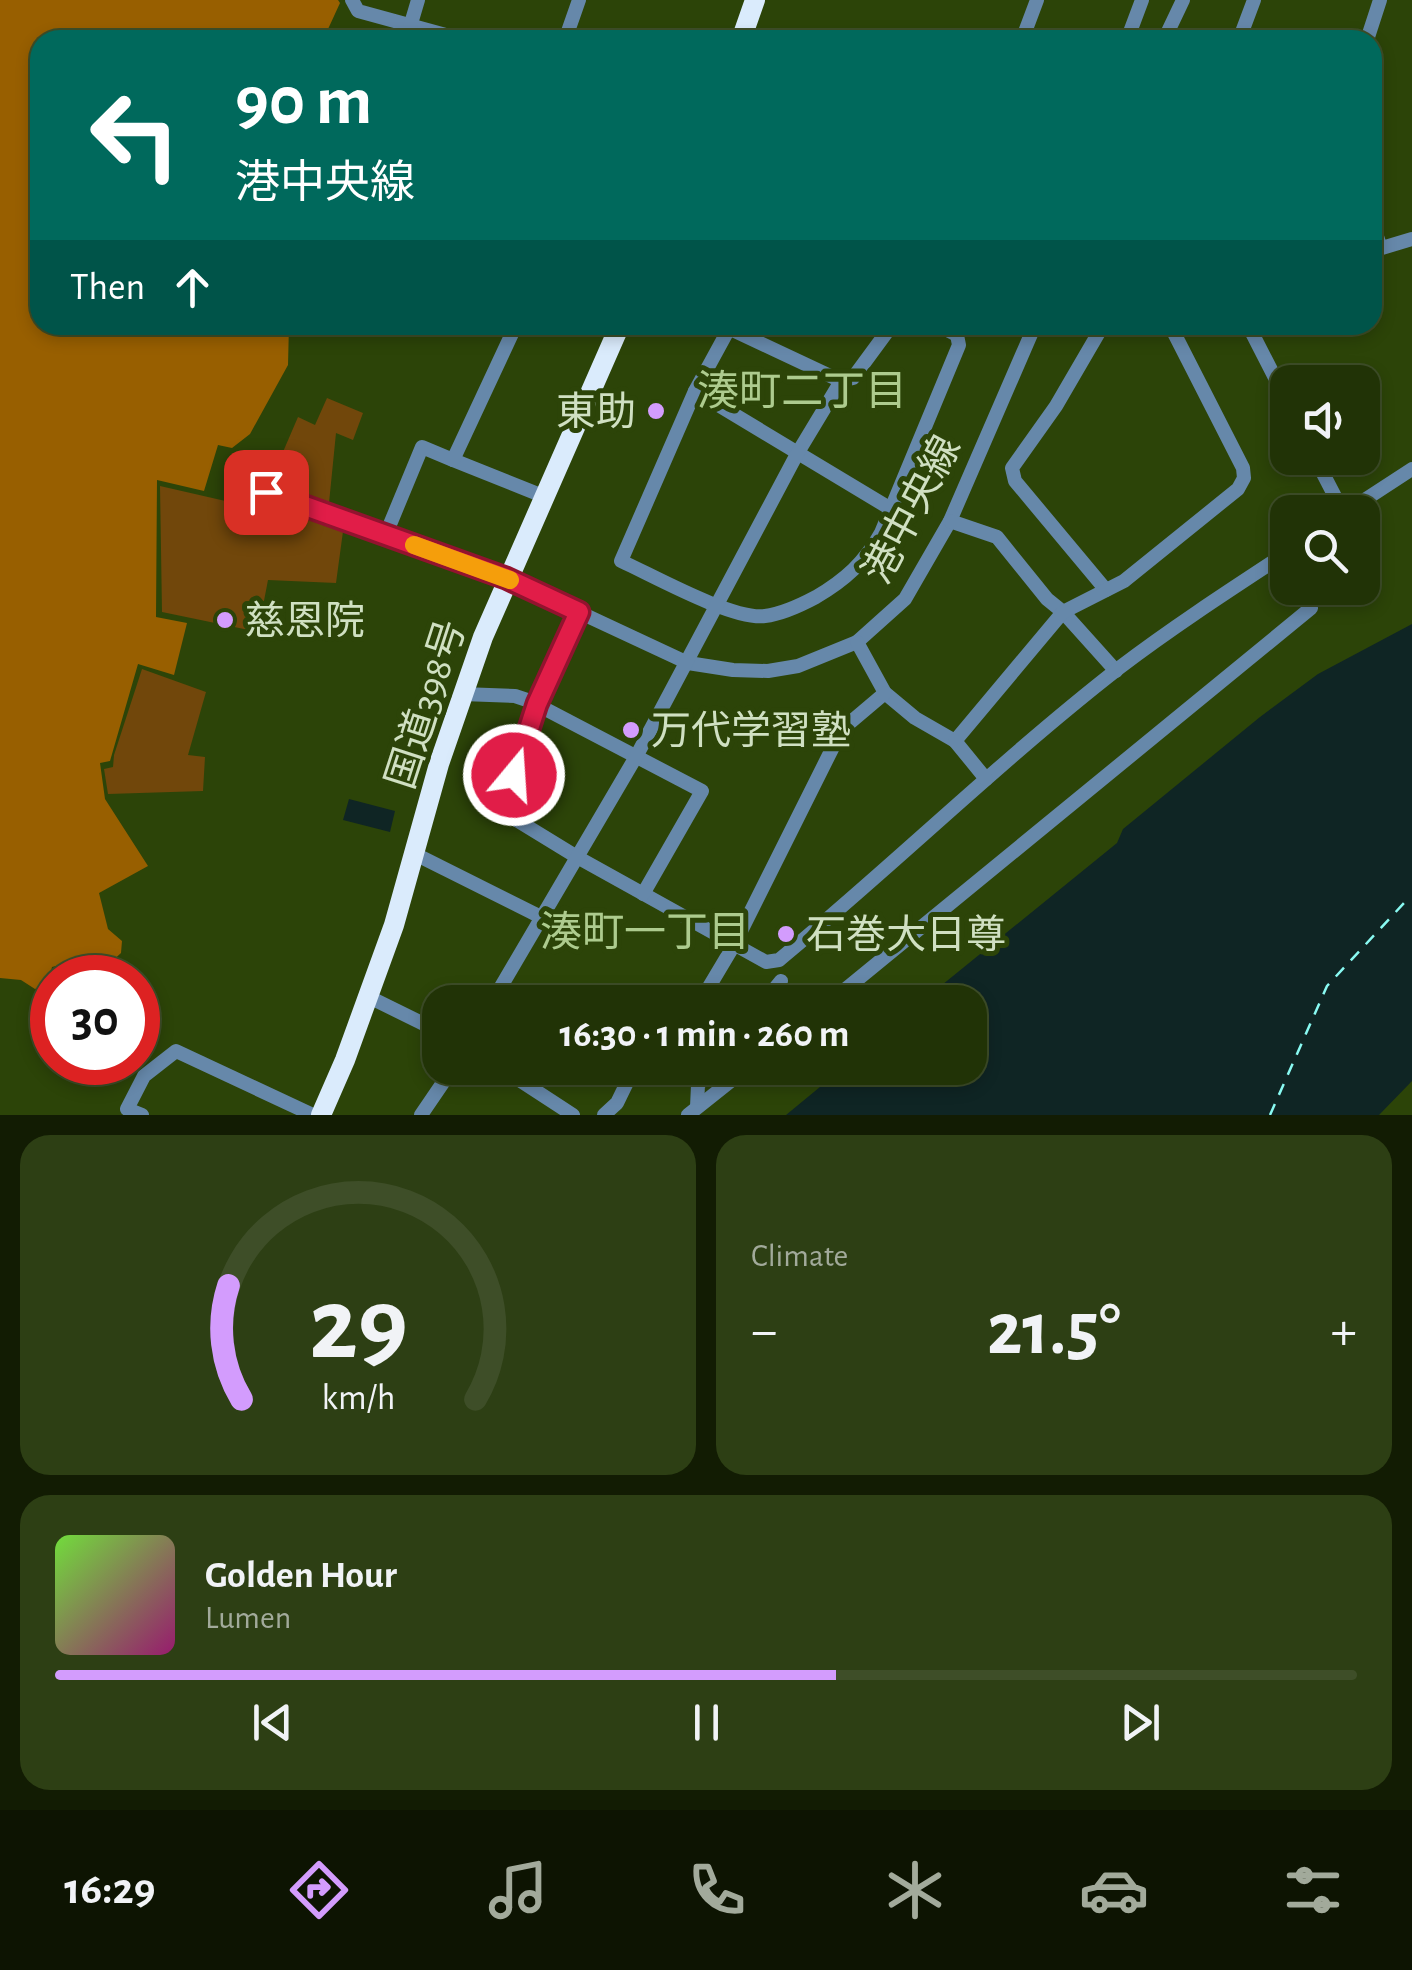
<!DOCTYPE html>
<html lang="en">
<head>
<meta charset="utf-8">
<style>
	body { margin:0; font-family:"Alegreya Sans","Noto Sans JP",sans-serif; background:#2d3f14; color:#f1f3f6; height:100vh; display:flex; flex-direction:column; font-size:38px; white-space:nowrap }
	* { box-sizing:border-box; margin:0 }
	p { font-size:32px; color:#a2aa9b }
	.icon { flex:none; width:55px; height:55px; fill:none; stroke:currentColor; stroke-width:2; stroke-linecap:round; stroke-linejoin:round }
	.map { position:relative; height:1115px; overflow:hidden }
	.side { display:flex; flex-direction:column; gap:20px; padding:20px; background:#121c03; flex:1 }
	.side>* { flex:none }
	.guide { position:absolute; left:30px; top:30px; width:1352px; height:305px; border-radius:30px; box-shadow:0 5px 15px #0003,0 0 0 2px #3e4e28; background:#00695c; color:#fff; overflow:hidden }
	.controls { position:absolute; left:1270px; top:365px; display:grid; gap:20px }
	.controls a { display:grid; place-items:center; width:110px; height:110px; border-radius:20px; background:#213306; box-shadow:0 5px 15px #0003,0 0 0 2px #3e4e28; font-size:50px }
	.speed { position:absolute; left:30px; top:955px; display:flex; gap:20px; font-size:50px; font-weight:700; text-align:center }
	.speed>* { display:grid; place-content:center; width:130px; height:130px; border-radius:50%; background:#213306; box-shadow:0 5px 15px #0003,0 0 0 2px #3e4e28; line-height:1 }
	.speed .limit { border:15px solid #d22; background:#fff; color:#111 }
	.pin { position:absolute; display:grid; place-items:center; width:85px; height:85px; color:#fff; margin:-42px; border-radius:20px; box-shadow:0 5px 15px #0006 }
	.me { position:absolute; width:110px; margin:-55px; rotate:18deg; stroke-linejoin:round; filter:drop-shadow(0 0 8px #0008) }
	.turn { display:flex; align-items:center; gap:35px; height:210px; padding:0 40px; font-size:45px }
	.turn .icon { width:130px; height:130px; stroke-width:2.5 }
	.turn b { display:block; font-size:70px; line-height:85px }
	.then { display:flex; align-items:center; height:95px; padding:0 40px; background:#0003; gap:20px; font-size:38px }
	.big { font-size:75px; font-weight:700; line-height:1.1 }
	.side .widget { flex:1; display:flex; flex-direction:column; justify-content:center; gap:15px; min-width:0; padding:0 35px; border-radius:30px; background:#2d3f14 }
	.side .dial { align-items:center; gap:0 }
	.dial svg { height:260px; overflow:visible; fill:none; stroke:#3e4e28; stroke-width:7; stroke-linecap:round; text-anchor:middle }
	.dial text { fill:#f1f3f6; stroke:none }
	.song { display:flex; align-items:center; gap:30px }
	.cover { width:120px; height:120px; border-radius:15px; background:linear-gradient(135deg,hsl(100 70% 55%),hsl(320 70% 35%)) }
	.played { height:10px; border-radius:5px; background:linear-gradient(90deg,#d39cfd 60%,#3e4e28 60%) }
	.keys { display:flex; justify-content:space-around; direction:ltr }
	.heat { display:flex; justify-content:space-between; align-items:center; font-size:55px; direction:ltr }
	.side .tiles { flex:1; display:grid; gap:20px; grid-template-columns:1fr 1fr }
	.widget:last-child { grid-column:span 2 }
	.trip { position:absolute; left:422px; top:985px; width:565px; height:100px; border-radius:30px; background:#213306; box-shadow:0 5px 15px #0003,0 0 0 2px #3e4e28; font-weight:700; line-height:100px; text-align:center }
	.menu { display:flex; height:160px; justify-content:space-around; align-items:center; background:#0d1402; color:#a2aa9b }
	.menu .icon { width:70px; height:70px }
	.menu .on { color:#d39cfd }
	.menu b { font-size:45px; color:#f1f3f6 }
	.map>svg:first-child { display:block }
</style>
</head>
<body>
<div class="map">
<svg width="1412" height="1115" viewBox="0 0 1412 1115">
	<rect width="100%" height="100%" fill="#2c4408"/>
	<g fill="#71470b">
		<polygon points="327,398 363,413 353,440 336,433 329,503 270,482 298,417 315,425"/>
		<polygon points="160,486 256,508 248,529 269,535 278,501 344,524 336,583 268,580 258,632 162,612"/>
		<polygon points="142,669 206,692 188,755 205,757 203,791 108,794 104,769 113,767 114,755"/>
	</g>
	<polygon fill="#985f00" points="0,0 338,0 340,3 323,40 40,40 40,325 289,325 288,365 250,434 232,448 218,445 204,491 157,480 156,617 187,623 174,675 138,664 110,761 100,763 105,799 148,866 99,893 108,929 122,941 121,953 108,965 75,961 52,967 48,984 35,989 21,980 0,978"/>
	<g fill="#0f2524">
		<polygon points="1412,624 1412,1081 1379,1115 786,1115 843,1068 970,1068 970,1002 921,1002 1117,843 1123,829 1260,717 1318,674"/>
		<polygon points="349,799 395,811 390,832 343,820"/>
	</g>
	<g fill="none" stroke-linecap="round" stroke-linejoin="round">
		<polyline stroke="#89faf2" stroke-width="2.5" stroke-dasharray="12 10" stroke-linecap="butt" points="1270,1115 1327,986 1405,902 1412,899"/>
		<g stroke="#68a" stroke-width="14">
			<polyline points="352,0 358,11 464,40"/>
			<polyline points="410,27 418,0"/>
			<polyline points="565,40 579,0"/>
			<polyline points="1022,40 1037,0"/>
			<polyline points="1127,40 1142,0"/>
			<polyline points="1164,40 1183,0"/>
			<polyline points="1239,40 1254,0"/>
			<polyline points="1367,40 1380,0"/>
			<polyline points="1372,222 1381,248"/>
			<polyline points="1372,251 1412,239"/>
			<path d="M731,325L695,391L621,561C654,576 732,620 765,616C782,614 801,605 816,597C845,580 865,562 881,533L959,345L957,335L938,325"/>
			<polyline points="1248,325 1288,403"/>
			<polyline points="724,326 841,381"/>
			<polyline points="695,391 891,509"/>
			<polyline points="1315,458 1343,512"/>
			<polyline points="453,460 543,496"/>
			<polyline points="266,492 506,578 688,663 733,670 768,671 798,666 857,642 905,599 950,521 1035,325"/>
			<polyline points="1346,512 1412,469"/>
			<polyline points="950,521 997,537 1047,599 1063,612 1116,671"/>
			<polyline points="386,534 422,447 453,460 516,325"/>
			<polyline points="1106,590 1015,481 1012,468 1056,406 1102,327 1107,325"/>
			<path d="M579,612L537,704L502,811L577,857L766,962L779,960C894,865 1001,760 1119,668C1173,627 1230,590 1288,552"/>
			<polyline points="857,642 885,693 915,718 955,741 1063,612 1124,581 1238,489 1244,478 1243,468 1170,325"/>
			<polyline points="462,694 515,696 530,701 702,791 643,894"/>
			<polyline points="955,741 986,779"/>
			<polyline points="415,854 541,917"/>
			<polyline points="369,997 440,1032"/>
			<polyline points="492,1002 637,755 797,454 841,381 853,378 892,325"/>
			<polyline points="700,1002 734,945 836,741 846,726 885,693"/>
			<polyline points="764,1002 781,981"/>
			<polyline points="830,1002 1311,608"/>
			<polyline points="501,1068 573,1115"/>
			<polyline points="697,1107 698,1085 712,1068"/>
			<polyline points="142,1115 127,1109 144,1076 176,1051 313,1115"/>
			<polyline points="421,1115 453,1068"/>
			<polyline points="604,1115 617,1103 634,1068"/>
			<polyline points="688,1115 747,1068"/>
		</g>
		<g stroke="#daebfc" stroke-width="20">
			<polyline points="741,40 755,0"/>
			<polyline points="321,1115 345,1060 394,925 439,764 483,637 620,325"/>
		</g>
	</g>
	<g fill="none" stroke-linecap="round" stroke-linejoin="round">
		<defs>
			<polyline id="route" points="266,492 506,578 579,612 537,704 514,775"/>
		</defs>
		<use href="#route" stroke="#92132f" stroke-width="25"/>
		<use href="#route" stroke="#e11d48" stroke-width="18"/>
		<polyline stroke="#f59e0b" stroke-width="18" points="414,545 510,580"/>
	</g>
	<g fill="#d39cfd" stroke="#2c4408" stroke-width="4">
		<circle cx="656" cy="411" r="10"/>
		<circle cx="225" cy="620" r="10"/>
		<circle cx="631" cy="730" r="10"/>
		<circle cx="786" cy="934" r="10"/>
	</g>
	<g text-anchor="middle" stroke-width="10" stroke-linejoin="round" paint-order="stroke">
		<g font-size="40" fill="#d0e0c2" stroke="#2c4408" text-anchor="start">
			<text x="636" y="425" text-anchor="end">東助</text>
			<text x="245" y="634">慈恩院</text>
			<text x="651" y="744">万代学習塾</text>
			<text x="806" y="948">石巻大日尊</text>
		</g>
		<g font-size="40" fill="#d0e0c2" stroke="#2c4408">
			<text transform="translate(911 509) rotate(-62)" y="14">港中央線</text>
			<text transform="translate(425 704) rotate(-72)" y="14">国道398号</text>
		</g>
		<g font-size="42" fill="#adcb8e" stroke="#2c4408">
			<text x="802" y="405">湊町二丁目</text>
			<text x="645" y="946">湊町一丁目</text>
		</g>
	</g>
</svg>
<div class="controls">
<a><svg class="icon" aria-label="sound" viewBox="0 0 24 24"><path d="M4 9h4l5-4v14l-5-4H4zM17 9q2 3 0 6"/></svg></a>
<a><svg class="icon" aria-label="search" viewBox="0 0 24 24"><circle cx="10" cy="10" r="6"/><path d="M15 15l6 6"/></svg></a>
</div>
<div class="speed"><div class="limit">30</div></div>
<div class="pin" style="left:266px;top:492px;background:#d93025"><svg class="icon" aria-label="arrive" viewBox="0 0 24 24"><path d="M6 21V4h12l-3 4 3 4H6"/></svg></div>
<svg class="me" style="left:514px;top:775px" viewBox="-20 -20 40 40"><circle r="17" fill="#e11d48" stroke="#fff" stroke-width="3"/><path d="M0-11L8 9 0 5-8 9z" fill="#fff"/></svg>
<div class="trip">16:30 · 1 min · 260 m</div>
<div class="guide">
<div class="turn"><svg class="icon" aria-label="left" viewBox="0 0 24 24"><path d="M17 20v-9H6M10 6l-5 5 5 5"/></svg><div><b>90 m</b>港中央線</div></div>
<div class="then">Then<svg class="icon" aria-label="ahead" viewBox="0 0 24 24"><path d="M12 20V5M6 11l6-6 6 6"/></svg></div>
</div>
</div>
<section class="side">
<div class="tiles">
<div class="widget dial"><svg viewBox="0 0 100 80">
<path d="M14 69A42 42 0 1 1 86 69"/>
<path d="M14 69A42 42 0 0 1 10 34" stroke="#d39cfd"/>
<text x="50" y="56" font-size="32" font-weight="700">29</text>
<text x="50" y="72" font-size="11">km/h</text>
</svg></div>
<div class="widget"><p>Climate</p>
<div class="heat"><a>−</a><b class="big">21.5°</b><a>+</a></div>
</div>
<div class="widget">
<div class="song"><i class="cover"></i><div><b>Golden Hour</b><p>Lumen</p></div></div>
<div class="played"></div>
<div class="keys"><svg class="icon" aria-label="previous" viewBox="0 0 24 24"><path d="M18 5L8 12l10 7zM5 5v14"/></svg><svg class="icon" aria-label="pause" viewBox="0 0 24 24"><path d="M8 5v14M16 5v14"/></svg><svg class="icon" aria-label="next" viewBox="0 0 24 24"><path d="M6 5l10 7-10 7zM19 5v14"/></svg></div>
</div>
</div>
</section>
<nav class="menu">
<b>16:29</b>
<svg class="icon on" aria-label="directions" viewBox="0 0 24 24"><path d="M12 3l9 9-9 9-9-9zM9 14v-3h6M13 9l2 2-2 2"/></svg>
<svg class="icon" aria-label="music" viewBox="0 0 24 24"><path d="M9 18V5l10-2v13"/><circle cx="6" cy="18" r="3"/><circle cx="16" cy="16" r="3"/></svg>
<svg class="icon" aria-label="phone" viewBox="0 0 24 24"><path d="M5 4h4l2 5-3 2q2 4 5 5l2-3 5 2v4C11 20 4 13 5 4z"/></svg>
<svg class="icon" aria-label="climate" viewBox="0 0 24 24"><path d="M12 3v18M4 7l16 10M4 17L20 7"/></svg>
<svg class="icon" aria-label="car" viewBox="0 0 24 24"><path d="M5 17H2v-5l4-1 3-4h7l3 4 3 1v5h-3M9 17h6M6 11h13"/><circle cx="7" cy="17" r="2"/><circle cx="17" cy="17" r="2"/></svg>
<svg class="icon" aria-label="filters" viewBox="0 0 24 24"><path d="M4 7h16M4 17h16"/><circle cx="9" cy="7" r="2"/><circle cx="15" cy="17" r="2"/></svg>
</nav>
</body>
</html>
